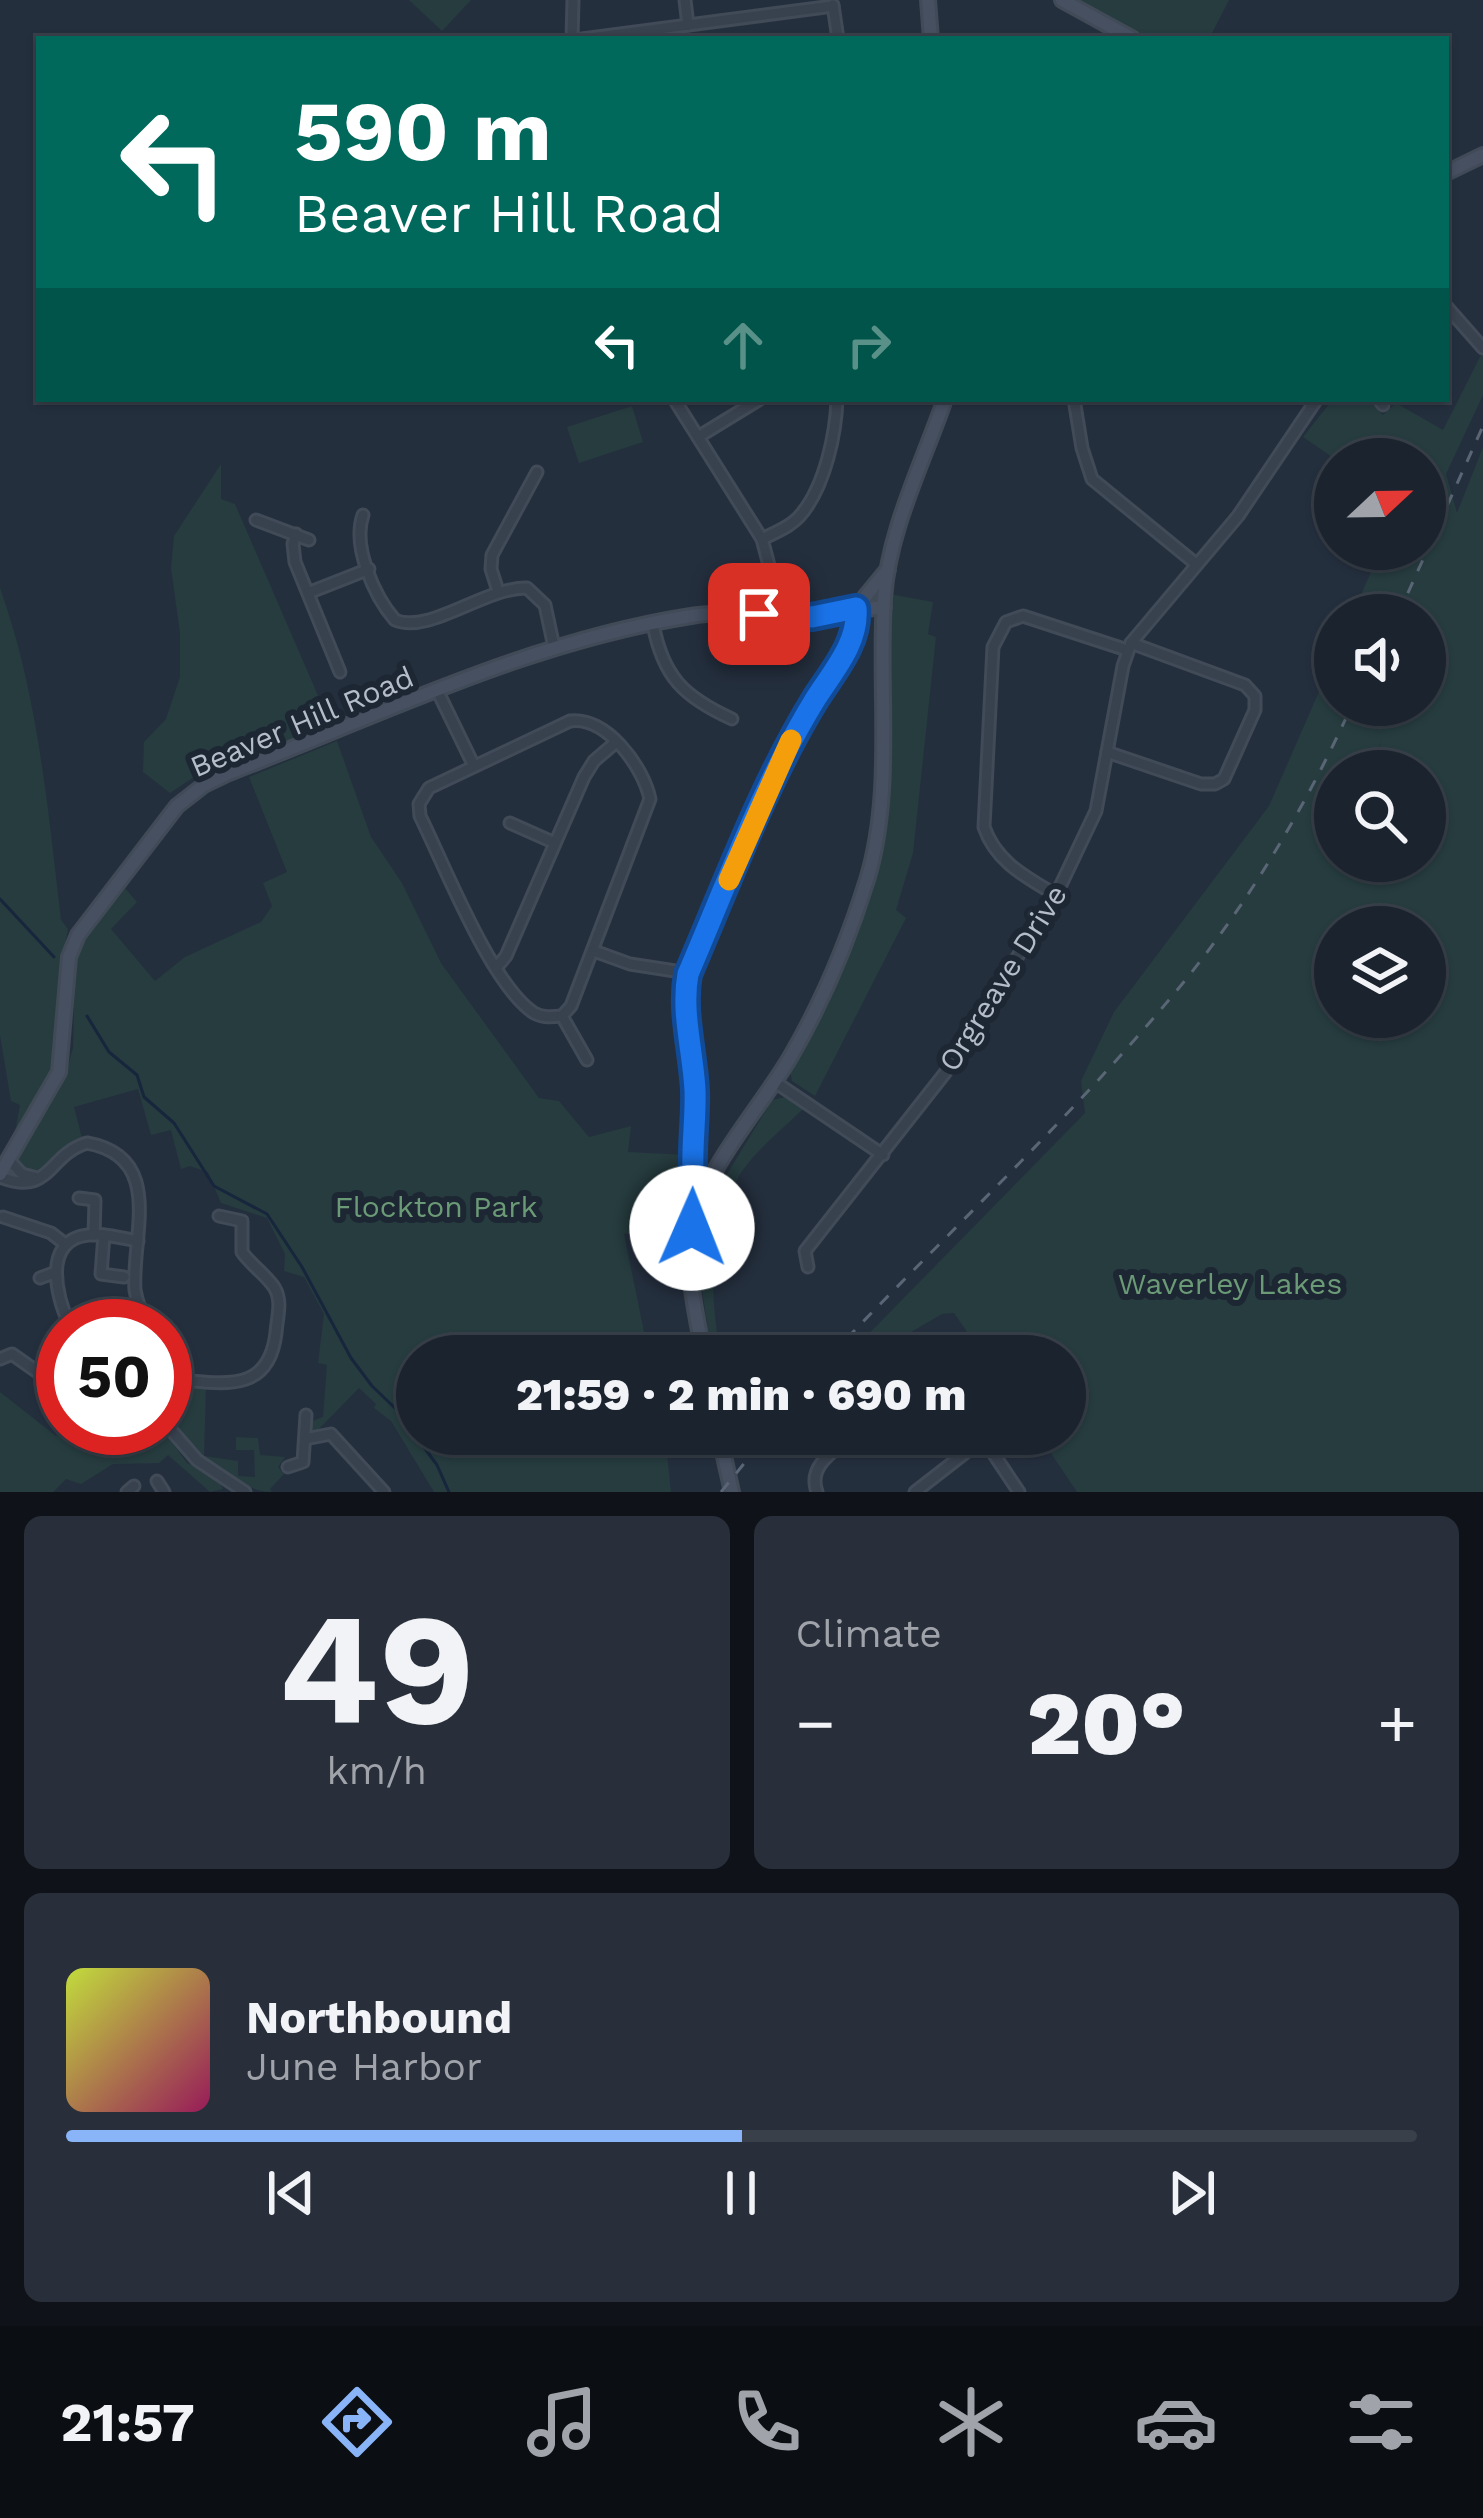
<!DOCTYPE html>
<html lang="en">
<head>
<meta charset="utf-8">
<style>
	body { margin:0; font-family:"Work Sans",sans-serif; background:#282f3a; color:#f1f3f6; height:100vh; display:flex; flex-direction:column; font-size:45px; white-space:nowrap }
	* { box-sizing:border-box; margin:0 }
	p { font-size:39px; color:#a0a4aa }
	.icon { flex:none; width:66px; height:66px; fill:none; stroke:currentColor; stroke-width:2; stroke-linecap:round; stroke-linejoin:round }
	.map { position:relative; height:1492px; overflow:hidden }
	.sheet { display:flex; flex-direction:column; gap:24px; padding:24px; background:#0f1319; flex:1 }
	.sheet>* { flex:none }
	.top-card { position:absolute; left:36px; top:36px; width:1413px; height:366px; border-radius:0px; box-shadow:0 3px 9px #0004,0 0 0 3px #39404a; background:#00695c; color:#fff; overflow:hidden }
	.needle { width:78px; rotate:68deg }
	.controls { position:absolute; left:1314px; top:438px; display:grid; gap:24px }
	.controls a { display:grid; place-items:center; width:132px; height:132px; border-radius:50%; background:#1b232e; box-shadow:0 3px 9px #0004,0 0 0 3px #39404a; font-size:60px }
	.speed { position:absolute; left:36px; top:1299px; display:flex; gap:24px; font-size:60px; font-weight:700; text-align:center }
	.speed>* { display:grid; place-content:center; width:156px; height:156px; border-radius:50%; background:#1b232e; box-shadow:0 3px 9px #0004,0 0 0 3px #39404a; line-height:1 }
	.speed .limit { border:18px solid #d22; background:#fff; color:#111 }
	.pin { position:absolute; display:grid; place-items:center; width:102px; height:102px; color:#fff; margin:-51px; border-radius:24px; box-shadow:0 6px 18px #0006 }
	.me { position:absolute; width:132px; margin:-66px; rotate:1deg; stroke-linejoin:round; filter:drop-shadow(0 0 9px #0008) }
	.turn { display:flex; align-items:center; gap:42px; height:252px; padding:0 60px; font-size:54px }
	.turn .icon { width:156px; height:156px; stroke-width:2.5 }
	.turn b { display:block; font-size:84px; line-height:102px }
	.lanes { display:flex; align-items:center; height:114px; padding:0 60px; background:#0003; justify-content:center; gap:60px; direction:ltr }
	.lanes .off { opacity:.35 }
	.big { font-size:90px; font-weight:800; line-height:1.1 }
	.sheet .card { flex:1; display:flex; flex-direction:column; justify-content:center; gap:18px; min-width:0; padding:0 42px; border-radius:18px; background:#282f3a }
	.sheet .dial { align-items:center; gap:0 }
	.dial b { font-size:156px; line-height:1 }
	.song { display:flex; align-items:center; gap:36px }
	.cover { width:144px; height:144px; border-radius:18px; background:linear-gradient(135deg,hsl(70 70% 55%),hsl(330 70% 35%)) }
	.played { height:12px; border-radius:6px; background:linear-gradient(90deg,#8ab4f8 50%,#39404a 50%) }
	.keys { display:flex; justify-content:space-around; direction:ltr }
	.heat { display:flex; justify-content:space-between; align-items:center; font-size:66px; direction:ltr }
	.sheet .tiles { flex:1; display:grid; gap:24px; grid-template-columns:1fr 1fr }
	.card:last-child { grid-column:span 2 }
	.trip { position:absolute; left:396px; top:1335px; width:690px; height:120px; border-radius:60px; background:#1b232e; box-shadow:0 3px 9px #0004,0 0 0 3px #39404a; font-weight:800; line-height:120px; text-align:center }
	.dock { display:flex; height:192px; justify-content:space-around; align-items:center; background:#0b0e12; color:#a0a4aa }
	.dock .icon { width:84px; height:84px }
	.dock .selected { color:#8ab4f8 }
	.dock b { font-size:54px; color:#f1f3f6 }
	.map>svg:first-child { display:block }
</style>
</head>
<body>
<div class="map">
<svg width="1483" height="1492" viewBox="0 0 1483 1492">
	<rect width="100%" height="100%" fill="#242f3e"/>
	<g fill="#263c3f" fill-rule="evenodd">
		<polygon points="409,0 471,0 442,31"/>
		<polygon points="1080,0 1229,0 1209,39 1148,39"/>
		<path d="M1483,351V395L1446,474L1457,513L1483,447V1492H1077L1038,1434H1065V1356H984L954,1313L942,1314L870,1356H847L1085,1113L1081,1081L1114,1012L1269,806L1335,655V705H1425V615H1352L1381,549H1425V459H1335L1303,437L1333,399H1366L1383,415L1396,403L1443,430ZM1382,741L1368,771H1425V861H1335V771H1365ZM1335,927H1425V1017H1335Z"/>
		<polygon points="632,406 643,442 579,463 567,427"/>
		<polygon points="221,464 221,499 235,504 323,707 353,719 200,782 197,775 170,793 143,772 144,742 166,719 180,677 180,633 171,568 174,536"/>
		<path d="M0,588C38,694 48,809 61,920L68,929L59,979L55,1068L15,1132L20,1105L11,1101L0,1035Z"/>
		<polygon points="890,594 933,602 928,634 936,637 913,853 896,910 906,918 815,1096 792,1081 790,1071 842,967 880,861 885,818"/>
		<path d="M337,741L371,837L402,883L441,963L539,1098L559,1101L589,1137L631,1126L628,1152L688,1155L686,1180L694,1191L678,1228L624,1234L649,1356H417V1434H665L671,1492H434L391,1421L374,1408L376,1404L359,1388L316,1432L311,1431L310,1422L323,1417L327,1365L318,1363L324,1314L304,1277L284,1271L285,1254L267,1218L221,1203L208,1172L190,1166L181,1169L171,1130L151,1135L138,1089L74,1107L82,1138C69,1145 11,1206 19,1150L67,1069L73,1048L75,959L83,939L125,888L137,902L111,929L155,981L185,957L261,922L272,906L263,883L287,872L249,777Z"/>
		<path d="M785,1097L804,1108C783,1129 752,1153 738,1178C708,1232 710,1289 719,1347L711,1348L697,1258L702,1215L772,1100Z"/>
		<path d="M165,1385H206L204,1456L238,1461V1476L255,1477L254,1450H236V1437L258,1438L260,1455L285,1457L278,1467L284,1474L270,1489L272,1492C240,1492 186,1451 170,1423C164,1412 165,1398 165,1385Z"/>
		<path d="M0,1392L56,1436L64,1428H86L83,1438C107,1451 128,1457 152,1441L148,1428H162L187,1463L218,1479L223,1489L210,1492L168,1455L159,1463L113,1464L81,1484L66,1479L53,1492H0Z"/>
	</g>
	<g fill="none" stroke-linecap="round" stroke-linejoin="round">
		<g stroke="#17263c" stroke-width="3">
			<polyline points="0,899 54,957"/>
			<polyline points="87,1016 109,1052 137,1075 144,1097 174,1123 214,1186 267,1214 302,1267 351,1358 372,1386 396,1409 437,1465 449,1492"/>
		</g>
		<defs>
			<g id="minor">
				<polyline points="685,0 688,25"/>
				<polyline points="833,5 838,39"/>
				<polyline points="572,39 573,0"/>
				<polyline points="582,39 833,6"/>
				<polyline points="1446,306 1483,348"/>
				<polyline points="674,399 762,539 770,569 772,615"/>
				<polyline points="1074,399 1082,448 1092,479 1196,564"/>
				<polyline points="1378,399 1383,405"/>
				<polyline points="698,437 760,399"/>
				<path d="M363,515C352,546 374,596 395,620C429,635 485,587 527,588L545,605L554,647"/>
				<polyline points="256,520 309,540"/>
				<polyline points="296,534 293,544 295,562 340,672"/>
				<path d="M762,539C776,532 793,526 803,512C825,484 836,434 837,399"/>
				<polyline points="498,591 491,569 492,555 537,472"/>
				<polyline points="308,593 369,569"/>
				<path d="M653,624C663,677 684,697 732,719"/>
				<polyline points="437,690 474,766"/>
				<path d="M570,721C606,716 643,766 650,799L571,1006L562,1016C552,1017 543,1018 534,1013C491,985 444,864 420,816L419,804L429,788Z"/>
				<polyline points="1107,752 1201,784 1215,784 1224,779 1255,710 1255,696 1245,685 1131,643"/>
				<polyline points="510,823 555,843"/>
				<path d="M1056,895C1026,877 996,862 984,827L993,647L1006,622L1023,616L1127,650"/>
				<polyline points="594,951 630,964 688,973"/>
				<polyline points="496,968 506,956 584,777 594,761 615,743"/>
				<polyline points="562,1016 587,1060"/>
				<polyline points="775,1082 883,1155"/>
				<polyline points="9,1160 22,1174 37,1178"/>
				<path d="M0,1177C51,1197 47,1155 87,1143C166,1157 131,1237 135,1290C137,1303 142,1314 148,1326"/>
				<polyline points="704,1194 694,1174 695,1092 685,1009 688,973 779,764 851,640 856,608"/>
				<polyline points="79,1198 95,1200 94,1235"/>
				<polyline points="3,1217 51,1233 65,1244"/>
				<polyline points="104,1235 101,1274 124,1277"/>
				<polyline points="808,1267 805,1251 945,1073 1056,895 1096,811 1123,666 1131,643 1238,516 1317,399"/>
				<polyline points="40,1278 56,1272"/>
				<path d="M70,1326C57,1298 41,1240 88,1235C104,1233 122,1238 138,1241"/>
				<polyline points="941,1356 959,1341"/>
				<polyline points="0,1359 12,1354 63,1390"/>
				<path d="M165,1379C216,1381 268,1399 276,1333C277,1317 283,1301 274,1287C265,1274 251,1265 242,1252V1221L219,1216"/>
				<polyline points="165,1423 197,1460 245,1492"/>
				<polyline points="983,1438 1019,1492"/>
				<polyline points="305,1439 331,1434 384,1492"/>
				<polyline points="288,1467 303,1462 306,1415"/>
				<polyline points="157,1481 164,1492"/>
				<polyline points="127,1492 134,1486"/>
				<path d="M817,1492C807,1465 835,1451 854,1434"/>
				<polyline points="915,1492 983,1439"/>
			</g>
			<g id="secondary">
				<polyline points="928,0 931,39"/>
				<polyline points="1062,0 1133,39"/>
				<polyline points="1446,173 1483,155"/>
				<polyline points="856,608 888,569"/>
				<path d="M0,1174L59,1072L69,957L78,935L177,806L204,785L229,773C380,715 530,641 691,616C731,609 771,619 811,617C836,616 859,609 884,607"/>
				<path d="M704,1356C696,1314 683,1263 694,1220C708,1164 762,1106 791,1056C823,1001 848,941 867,880C894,792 878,691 884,599C888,531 923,463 945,399"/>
				<polyline points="719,1434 732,1492"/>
			</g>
		</defs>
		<use href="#minor" stroke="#414a57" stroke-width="15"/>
		<use href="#secondary" stroke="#414a57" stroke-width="18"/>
		<use href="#minor" stroke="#38414e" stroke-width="9"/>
		<use href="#secondary" stroke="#465061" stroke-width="12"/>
		<g stroke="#5a6575" stroke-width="3" stroke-dasharray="12 12" stroke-linecap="butt">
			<polyline points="1398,615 1483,426"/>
			<path d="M830,1356C950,1230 1078,1112 1187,978C1253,896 1309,800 1352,705"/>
			<polyline points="721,1492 768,1434"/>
		</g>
	</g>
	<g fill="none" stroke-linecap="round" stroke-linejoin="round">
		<defs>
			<path id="route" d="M692,1228L704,1194C698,1186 693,1179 693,1168C692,1142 696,1116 695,1090C693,1051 681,1012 688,974C728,881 763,784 816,698C834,670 859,642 856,608L812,617L759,614"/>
		</defs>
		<use href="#route" stroke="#114b97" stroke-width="30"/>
		<use href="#route" stroke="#1a73e8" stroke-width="21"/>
		<polyline stroke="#f59e0b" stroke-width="21" points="729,880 791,740"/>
	</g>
	<g text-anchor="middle" stroke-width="12" stroke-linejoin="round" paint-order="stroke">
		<g font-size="30" fill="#b4bcc9" stroke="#1d2633">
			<text transform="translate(302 722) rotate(-23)" y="10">Beaver Hill Road</text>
			<text transform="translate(1003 978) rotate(-58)" y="10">Orgreave Drive</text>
		</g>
		<g font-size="30" fill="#6b9a76" stroke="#1d2633">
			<text x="436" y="1217">Flockton Park</text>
			<text x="1230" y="1294">Waverley Lakes</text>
		</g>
	</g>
</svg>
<div class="controls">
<a><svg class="needle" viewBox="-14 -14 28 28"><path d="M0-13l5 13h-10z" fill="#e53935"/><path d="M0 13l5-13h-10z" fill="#a0a4aa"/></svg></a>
<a><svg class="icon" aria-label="sound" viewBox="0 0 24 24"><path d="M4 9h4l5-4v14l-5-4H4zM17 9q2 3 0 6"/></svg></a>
<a><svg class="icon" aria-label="search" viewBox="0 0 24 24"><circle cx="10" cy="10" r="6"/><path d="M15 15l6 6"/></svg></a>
<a><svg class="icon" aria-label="layers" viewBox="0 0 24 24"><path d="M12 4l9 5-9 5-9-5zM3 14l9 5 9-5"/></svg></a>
</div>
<div class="speed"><div class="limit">50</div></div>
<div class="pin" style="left:759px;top:614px;background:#d93025"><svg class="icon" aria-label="arrive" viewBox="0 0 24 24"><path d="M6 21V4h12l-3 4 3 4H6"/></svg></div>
<svg class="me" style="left:692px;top:1228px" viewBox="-20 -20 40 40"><circle r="19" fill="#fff"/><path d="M0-13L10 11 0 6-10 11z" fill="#1a73e8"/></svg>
<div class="trip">21:59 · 2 min · 690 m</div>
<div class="top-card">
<div class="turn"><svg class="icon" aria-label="left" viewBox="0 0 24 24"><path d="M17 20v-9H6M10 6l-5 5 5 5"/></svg><div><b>590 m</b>Beaver Hill Road</div></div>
<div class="lanes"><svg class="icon" aria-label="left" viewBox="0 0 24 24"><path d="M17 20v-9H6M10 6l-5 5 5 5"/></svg><svg class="icon off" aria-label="ahead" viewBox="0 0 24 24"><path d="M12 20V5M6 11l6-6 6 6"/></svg><svg class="icon off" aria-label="right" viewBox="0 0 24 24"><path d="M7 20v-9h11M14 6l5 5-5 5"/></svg></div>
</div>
</div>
<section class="sheet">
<div class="tiles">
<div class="card dial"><b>49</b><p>km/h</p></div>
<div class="card"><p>Climate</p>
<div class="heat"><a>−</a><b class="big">20°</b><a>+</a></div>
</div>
<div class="card">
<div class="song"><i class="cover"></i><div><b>Northbound</b><p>June Harbor</p></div></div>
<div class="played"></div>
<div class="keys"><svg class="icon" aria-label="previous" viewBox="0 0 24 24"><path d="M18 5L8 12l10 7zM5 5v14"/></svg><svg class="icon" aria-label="pause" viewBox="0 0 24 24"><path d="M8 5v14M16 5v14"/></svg><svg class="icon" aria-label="next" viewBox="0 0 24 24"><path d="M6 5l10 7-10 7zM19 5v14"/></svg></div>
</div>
</div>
</section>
<nav class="dock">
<b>21:57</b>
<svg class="icon selected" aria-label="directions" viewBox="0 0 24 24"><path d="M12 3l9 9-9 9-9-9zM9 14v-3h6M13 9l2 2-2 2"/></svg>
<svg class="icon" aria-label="music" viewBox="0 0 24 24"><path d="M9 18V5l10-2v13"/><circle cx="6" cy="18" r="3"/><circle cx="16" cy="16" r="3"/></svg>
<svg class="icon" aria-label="phone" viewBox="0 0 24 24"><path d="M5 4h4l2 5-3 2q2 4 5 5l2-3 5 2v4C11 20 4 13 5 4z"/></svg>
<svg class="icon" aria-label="climate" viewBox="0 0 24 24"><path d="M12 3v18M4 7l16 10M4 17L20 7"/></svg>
<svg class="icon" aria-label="car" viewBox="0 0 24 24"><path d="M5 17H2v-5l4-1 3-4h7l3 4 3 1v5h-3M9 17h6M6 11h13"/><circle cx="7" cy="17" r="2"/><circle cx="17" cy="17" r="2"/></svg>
<svg class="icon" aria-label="filters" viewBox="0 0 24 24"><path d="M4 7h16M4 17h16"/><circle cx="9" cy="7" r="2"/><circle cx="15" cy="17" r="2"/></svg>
</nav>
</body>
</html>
